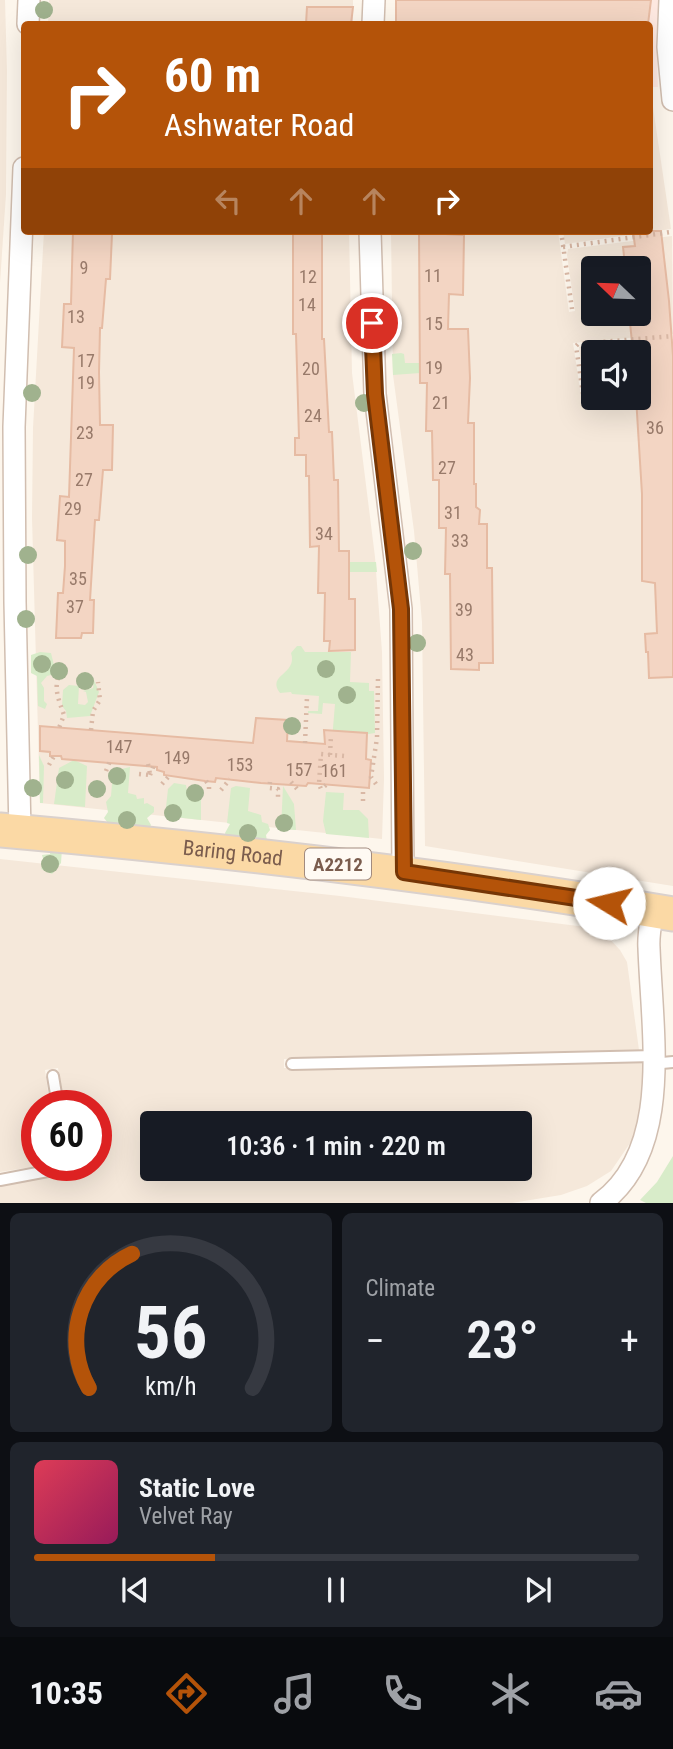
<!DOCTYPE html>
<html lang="en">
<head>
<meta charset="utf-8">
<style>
	body { margin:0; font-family:"Roboto Condensed",sans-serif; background:#20242c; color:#f1f3f6; height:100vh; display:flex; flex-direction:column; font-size:26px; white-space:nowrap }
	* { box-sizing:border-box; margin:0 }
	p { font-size:23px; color:#9ea1a6 }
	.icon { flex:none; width:38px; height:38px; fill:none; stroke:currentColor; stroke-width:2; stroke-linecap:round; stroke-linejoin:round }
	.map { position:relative; height:1203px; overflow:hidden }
	.sheet { display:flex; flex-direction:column; gap:10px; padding:10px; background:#0d0f14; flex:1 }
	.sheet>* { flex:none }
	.banner { position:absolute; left:21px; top:21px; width:632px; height:214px; border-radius:7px; box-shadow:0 7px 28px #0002; background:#b45309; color:#fff; overflow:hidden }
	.needle { width:46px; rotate:293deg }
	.fabs { position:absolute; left:581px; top:256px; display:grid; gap:14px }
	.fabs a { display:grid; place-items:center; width:70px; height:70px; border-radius:7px; background:#171b24; box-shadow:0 7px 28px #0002; font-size:35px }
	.speed { position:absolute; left:21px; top:1090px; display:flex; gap:14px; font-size:35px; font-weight:700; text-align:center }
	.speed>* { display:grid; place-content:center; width:91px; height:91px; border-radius:50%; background:#171b24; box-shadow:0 7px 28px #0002; line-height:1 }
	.speed .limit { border:10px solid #d22; background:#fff; color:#111 }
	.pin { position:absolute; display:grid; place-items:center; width:60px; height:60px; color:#fff; margin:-30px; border:4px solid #fff; border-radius:50%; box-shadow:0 2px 7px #0007 }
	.me { position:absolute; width:77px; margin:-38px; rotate:279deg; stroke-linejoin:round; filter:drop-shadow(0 0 5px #0008) }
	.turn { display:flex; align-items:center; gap:24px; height:147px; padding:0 28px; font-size:32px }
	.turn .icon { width:91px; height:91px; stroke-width:2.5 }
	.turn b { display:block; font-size:49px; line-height:60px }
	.lanes { display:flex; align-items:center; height:66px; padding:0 28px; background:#0003; justify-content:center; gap:35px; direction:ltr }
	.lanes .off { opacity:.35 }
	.big { font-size:52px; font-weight:600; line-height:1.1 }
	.sheet .card { flex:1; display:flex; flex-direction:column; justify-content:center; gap:10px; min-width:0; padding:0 24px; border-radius:10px; background:#20242c }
	.sheet .dial { align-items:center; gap:0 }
	.dial svg { height:182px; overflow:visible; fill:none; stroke:#363941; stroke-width:7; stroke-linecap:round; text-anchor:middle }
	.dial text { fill:#f1f3f6; stroke:none }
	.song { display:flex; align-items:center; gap:21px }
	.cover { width:84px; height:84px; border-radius:10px; background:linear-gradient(135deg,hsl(350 70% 55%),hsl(330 70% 35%)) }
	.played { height:7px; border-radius:4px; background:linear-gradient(90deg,#b45309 30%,#363941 30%) }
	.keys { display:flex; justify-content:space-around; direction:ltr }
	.heat { display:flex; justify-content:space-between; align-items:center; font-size:38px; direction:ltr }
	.sheet .tiles { flex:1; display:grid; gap:10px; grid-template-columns:1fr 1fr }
	.card:last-child { grid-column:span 2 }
	.trip { position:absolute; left:140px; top:1111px; width:392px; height:70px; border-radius:7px; background:#171b24; box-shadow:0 7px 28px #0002; font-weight:600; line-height:70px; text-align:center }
	.tab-bar { display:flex; height:112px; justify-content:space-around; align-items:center; background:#090b0e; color:#9ea1a6 }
	.tab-bar .icon { width:49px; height:49px }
	.tab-bar .current { color:#b45309 }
	.tab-bar b { font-size:32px; color:#f1f3f6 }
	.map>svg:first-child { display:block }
</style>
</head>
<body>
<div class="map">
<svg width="673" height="1203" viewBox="0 0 673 1203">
	<rect width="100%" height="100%" fill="#fdf6ec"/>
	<g fill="#f5e8da" fill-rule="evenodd">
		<polygon points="0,0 5,0 7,71 6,194 0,283"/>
		<polygon points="49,0 353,0 353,24 48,24"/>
		<polygon points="650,87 671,229 565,244 563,231 649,231"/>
		<polygon points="44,231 349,231 352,373 375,557 382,652 384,779 382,839 40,803 32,518 33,428"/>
		<path d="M391,231H558L569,312L575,311L567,255L568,249L672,236L673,334L573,343L581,396L585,397L579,347L673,339V886L425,846L422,622L414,531L393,375ZM593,268H639V313H593ZM593,352H639V397H593Z"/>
		<path d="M0,859L340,896L586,927L607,936L620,950L627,962L639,1050L284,1059V1068L643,1061L644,1110L639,1130L611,1171L587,1186L561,1195L512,1203H0V1185L58,1175L68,1166H96V1106H63L58,1068L45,1070L50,1106H37L38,1166L0,1172ZM152,1124H520V1169H152Z"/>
	</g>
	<polygon fill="#fde8e0" points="630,0 659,0 656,35 658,87 649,87 649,24 628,24"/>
	<g fill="#d8ecc9">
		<polygon points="401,353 404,354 405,363 420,363 420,373 393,375 392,354"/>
		<polygon points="349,562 376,562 377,572 349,572"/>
		<path d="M297,646H301L305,652H351L350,682L369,683V691H374L375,733L332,740L335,704L323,703L322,714L308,713V711H318L319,696L292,694L291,692L280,693C266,674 298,675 291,653Z"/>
		<polygon points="40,652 51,653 54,665 51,675 47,676 41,683 44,688 44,701 47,704 45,709 38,706 37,676 31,673 31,655"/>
		<polygon points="94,680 99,692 90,716 67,718 66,711 62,706 63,690 69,685 79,686 78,704 85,705 88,702 86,692 83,691 93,688"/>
		<polygon points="39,755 44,766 43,803 40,803"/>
		<polygon points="74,760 87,766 85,807 54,804 59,768"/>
		<polygon points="130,767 128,793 136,795 137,799 144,798 144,804 147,803 154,807 154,812 147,818 151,825 149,829 107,827 108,823 104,818 108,812 106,802 111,796 113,771"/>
		<polygon points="174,783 186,785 187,791 201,793 201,820 165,816 168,789"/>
		<polygon points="236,786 250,788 248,811 261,815 262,822 268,824 270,830 266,835 267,841 226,838 225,833 230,824 227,823 231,788"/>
		<polygon points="283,786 294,804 296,830 281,829"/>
		<polygon points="326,792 344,793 343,810 359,810 368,819 369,838 326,834 323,821"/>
		<polygon points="51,849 62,849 61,863 52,874 41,869 44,862 42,855 50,854"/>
		<polygon points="673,1156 673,1203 646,1203 640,1200 657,1182"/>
	</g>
	<g fill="#f3d5c3" stroke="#e6bba3" stroke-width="2">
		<polygon points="396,0 651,0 648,24 396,24"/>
		<polygon points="307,7 353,7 351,24 306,24"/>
		<polygon points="73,231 112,234 110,279 106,279 102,328 100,328 99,372 100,425 113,425 112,470 103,470 99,520 95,520 90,600 94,600 93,633 82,633 81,638 56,638 58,593 63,593 65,566 65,541 57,540 60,496 69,497 74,348 62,347 64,304 71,304"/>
		<polygon points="293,231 322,231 322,339 324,339 329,432 332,432 334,480 338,480 339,551 349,551 349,599 355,599 355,650 329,651 330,641 324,641 325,593 318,593 319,546 310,547 309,476 306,476 306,455 295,455 295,438 299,438 296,334 293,334"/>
		<polygon points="419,231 446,231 446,234 464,235 463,295 449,294 448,329 468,329 470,378 468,423 474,423 474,484 476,484 476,507 480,510 479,524 487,524 487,568 492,568 493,663 479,663 479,670 451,669 450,574 445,574 446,528 439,528 439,480 433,480 432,431 426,431 427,383 420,383"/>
		<polygon points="633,231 661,231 669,301 673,356 673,677 649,678 648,652 646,652 645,634 657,633 655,583 642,581 642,494 636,397 640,397 639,352 633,352 629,313 640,313 639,268 636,268 635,264 625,265 623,247 635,246"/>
		<polygon points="256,718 288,720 287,741 325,744 324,730 367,733 366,759 371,760 369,788 308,783 306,786 261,783 216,778 215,782 205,781 164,775 164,772 157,770 157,767 62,759 61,756 50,756 50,752 40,751 40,726 253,743"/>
	</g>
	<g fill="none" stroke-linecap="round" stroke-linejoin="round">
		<defs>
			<g id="lane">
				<polyline points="662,1063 673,1062"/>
				<polyline points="292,1064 655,1056"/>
				<polyline points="53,1076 58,1106"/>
				<polyline points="0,1180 53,1170 61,1166"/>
			</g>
			<g id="street">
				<polyline points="670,0 668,47 673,100"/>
				<polyline points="28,24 29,0"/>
				<polyline points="373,24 374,0"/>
				<polyline points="370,231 375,394 401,609 403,872"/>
				<polyline points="20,832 15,602 14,427 24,168"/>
				<path d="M601,1203C673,1150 652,1035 649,948C648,935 651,922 653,910"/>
			</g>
			<g id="primary">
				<path id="s1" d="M0,830C226,850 450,876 673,914"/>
			</g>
		</defs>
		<use href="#lane" stroke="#d1beb0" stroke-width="14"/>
		<use href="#street" stroke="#d1beb0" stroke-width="24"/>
		<use href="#primary" stroke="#dad1cd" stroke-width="37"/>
		<g stroke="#d9b8a5" stroke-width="4.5" stroke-dasharray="2 5" stroke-linecap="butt">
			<polyline points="649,112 652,112"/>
			<polyline points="561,231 572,309"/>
			<polyline points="563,247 671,232"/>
			<polyline points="583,394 576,346 578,344 673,336"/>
			<path d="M58,678C54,691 60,703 64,715L59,728"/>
			<polyline points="91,730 93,711 100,700 98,682"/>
			<polyline points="305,743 307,697"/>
			<polyline points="330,755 331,735"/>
			<polyline points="148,764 150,774"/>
			<polyline points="49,765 54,756"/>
			<polyline points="106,771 110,761"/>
			<polyline points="139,774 150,775"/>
			<polyline points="150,775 154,765"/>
			<polyline points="206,781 209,785 209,789"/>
			<polyline points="270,782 269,788 278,789 278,797"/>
			<polyline points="291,782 298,790"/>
			<polyline points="162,784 169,776"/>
			<polyline points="376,784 371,777 377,738 378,678"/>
			<polyline points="326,785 321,789 319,784 321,754 344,756"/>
			<polyline points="221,790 230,779"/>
			<polyline points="363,801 363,788"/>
		</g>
		<use href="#lane" stroke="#fff" stroke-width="10"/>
		<use href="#street" stroke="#fff" stroke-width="21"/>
		<use href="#primary" stroke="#fbd9a5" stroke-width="33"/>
	</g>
	<g fill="#a0b28e">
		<circle cx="44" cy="10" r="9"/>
		<circle cx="359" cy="309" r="9"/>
		<circle cx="32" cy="393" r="9"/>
		<circle cx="364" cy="403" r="9"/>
		<circle cx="413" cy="551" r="9"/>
		<circle cx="28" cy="555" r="9"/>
		<circle cx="26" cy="619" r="9"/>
		<circle cx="417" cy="643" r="9"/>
		<circle cx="42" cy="664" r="9"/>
		<circle cx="326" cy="669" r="9"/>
		<circle cx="59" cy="671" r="9"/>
		<circle cx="85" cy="681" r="9"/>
		<circle cx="347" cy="695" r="9"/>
		<circle cx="292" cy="726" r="9"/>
		<circle cx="117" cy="776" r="9"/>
		<circle cx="65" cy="780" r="9"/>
		<circle cx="33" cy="788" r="9"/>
		<circle cx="97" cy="789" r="9"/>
		<circle cx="195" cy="793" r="9"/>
		<circle cx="173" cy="813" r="9"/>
		<circle cx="127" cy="820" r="9"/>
		<circle cx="284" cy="823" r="9"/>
		<circle cx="248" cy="833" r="9"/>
		<circle cx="50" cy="864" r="9"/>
	</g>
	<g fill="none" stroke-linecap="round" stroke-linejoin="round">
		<defs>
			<polyline id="route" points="372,323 375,394 401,609 404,872 609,903"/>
		</defs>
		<use href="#route" stroke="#753606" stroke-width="18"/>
		<use href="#route" stroke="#b45309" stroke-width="12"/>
	</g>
	<g text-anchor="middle" stroke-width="5" stroke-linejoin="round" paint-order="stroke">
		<g font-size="18" fill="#987a6a">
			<text x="84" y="274">9</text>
			<text x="433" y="282">11</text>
			<text x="308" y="283">12</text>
			<text x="307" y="311">14</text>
			<text x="76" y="323">13</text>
			<text x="434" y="330">15</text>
			<text x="86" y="367">17</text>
			<text x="434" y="374">19</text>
			<text x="311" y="375">20</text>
			<text x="86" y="389">19</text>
			<text x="441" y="409">21</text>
			<text x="313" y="422">24</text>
			<text x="655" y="434">36</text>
			<text x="85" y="439">23</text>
			<text x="447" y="474">27</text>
			<text x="84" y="486">27</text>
			<text x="73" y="515">29</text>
			<text x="453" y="519">31</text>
			<text x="324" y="540">34</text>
			<text x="460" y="547">33</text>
			<text x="78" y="585">35</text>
			<text x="75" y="613">37</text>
			<text x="464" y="616">39</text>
			<text x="465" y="661">43</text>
			<text x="119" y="753">147</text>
			<text x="177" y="764">149</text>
			<text x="240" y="771">153</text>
			<text x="299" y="776">157</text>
			<text x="334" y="777">161</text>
		</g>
		<rect fill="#fffaf3" stroke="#a28b7f" stroke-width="2" x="305" y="848.5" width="66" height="31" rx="5"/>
		<g font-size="19" font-weight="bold" fill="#7a5c4d">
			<text x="338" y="871">A2212</text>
		</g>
		<g font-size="21" fill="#7a5c4d" stroke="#fffaf3">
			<text dy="7" stroke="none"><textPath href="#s1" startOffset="234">Baring Road</textPath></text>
		</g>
	</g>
</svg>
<div class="fabs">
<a><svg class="needle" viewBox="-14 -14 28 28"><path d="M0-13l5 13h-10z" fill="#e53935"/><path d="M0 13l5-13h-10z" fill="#9ea1a6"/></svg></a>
<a><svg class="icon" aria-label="sound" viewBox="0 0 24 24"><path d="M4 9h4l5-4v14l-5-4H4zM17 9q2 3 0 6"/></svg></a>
</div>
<div class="speed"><div class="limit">60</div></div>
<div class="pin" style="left:372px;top:323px;background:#d93025"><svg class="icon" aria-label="arrive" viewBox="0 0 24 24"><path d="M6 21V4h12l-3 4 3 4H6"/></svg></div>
<svg class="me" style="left:609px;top:903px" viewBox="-20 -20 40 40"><circle r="19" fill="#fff"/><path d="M0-13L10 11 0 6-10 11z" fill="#b45309"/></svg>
<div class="trip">10:36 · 1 min · 220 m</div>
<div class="banner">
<div class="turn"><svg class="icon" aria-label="right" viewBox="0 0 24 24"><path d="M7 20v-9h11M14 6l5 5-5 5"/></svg><div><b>60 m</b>Ashwater Road</div></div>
<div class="lanes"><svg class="icon off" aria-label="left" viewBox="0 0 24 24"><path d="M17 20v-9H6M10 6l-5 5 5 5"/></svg><svg class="icon off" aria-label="ahead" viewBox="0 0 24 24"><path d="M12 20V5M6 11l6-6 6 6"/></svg><svg class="icon off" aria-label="ahead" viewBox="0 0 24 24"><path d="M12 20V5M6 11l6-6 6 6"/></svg><svg class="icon" aria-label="right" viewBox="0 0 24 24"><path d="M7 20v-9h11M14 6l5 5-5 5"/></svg></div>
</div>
</div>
<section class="sheet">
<div class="tiles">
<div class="card dial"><svg viewBox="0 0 100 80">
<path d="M14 69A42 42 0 1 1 86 69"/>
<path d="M14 69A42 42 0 0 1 33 10" stroke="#b45309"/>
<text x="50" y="56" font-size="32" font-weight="700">56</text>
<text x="50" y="72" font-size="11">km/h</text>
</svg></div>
<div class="card"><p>Climate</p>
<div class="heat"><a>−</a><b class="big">23°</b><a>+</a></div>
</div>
<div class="card">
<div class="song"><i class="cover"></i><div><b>Static Love</b><p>Velvet Ray</p></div></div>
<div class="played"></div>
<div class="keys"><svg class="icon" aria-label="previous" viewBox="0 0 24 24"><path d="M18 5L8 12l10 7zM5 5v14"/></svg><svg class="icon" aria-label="pause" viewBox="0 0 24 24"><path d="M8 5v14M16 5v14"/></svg><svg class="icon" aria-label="next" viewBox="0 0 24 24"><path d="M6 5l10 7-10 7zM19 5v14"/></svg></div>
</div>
</div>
</section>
<nav class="tab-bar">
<b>10:35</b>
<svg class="icon current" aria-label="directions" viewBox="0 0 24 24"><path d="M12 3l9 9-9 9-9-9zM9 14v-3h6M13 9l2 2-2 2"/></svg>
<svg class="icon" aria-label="music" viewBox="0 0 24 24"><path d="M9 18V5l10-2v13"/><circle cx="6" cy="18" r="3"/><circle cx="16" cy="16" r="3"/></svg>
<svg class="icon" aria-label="phone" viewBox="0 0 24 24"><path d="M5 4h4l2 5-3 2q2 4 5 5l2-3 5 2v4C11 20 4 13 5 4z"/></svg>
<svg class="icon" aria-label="climate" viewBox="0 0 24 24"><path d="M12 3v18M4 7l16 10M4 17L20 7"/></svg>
<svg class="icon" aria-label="car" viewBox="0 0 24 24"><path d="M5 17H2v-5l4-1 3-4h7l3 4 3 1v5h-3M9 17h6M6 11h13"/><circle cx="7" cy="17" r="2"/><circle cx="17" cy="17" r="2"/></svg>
</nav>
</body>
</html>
